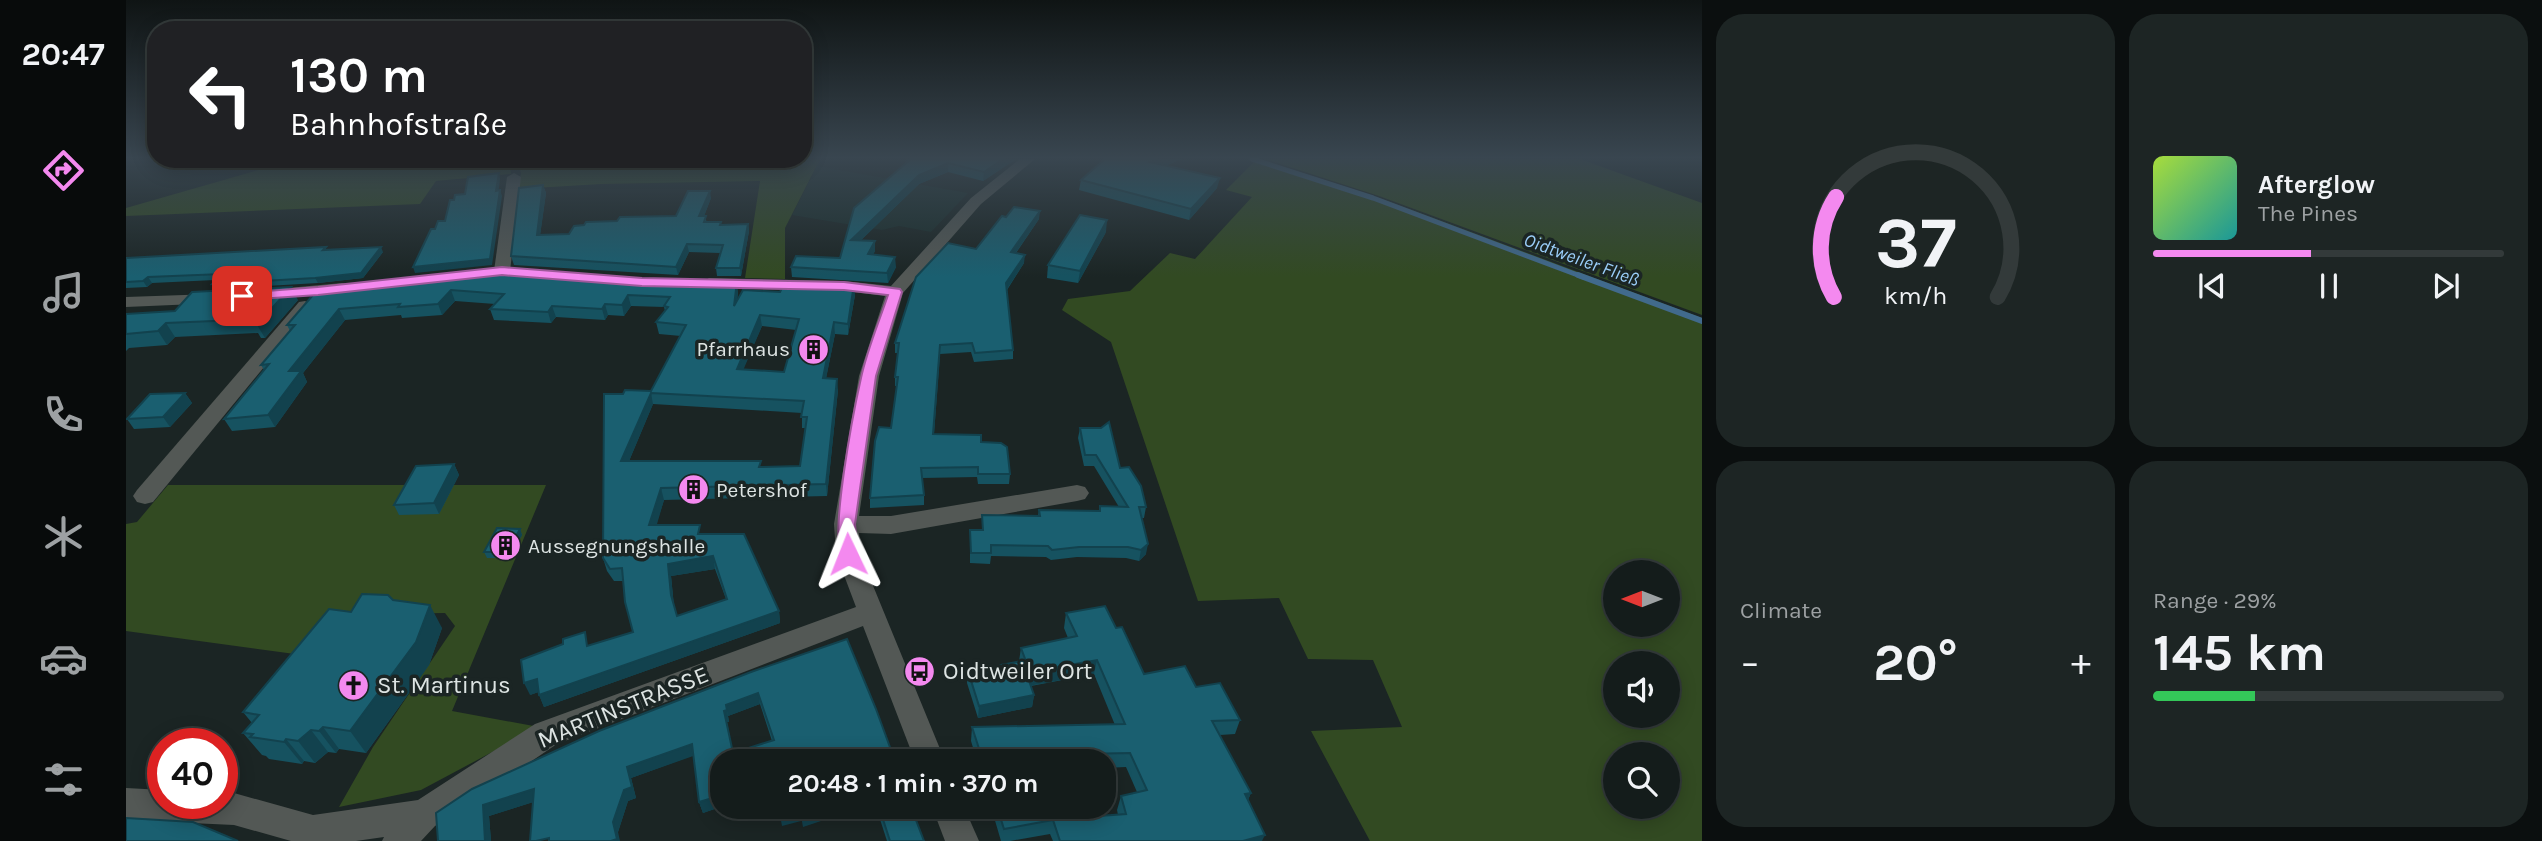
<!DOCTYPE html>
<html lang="en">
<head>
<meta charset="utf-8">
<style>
	body { margin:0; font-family:Karla,sans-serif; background:#1d2524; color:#f1f3f6; height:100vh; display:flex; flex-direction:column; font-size:26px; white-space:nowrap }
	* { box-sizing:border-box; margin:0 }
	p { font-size:23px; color:#9da1a3 }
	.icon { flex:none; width:38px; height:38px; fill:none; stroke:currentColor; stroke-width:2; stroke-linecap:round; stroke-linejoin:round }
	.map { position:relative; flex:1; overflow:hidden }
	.panel { display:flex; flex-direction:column; gap:14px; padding:14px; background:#0b0f0f; width:840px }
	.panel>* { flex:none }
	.guide { position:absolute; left:21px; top:21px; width:665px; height:147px; border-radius:28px; box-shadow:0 4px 18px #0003,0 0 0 2px #333a3a; background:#202124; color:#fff; overflow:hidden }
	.needle { width:46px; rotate:270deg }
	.tools { position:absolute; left:1477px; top:560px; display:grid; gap:14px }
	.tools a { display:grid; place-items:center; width:77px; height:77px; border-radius:50%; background:#141c1b; box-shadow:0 4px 18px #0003,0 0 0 2px #333a3a; font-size:35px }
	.speed { position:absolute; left:21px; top:728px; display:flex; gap:14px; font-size:35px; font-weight:700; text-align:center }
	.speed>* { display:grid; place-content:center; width:91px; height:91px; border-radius:50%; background:#141c1b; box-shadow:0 4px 18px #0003,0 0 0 2px #333a3a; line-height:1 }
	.speed .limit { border:10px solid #d22; background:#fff; color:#111 }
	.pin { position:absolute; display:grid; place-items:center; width:60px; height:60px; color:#fff; margin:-30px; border-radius:14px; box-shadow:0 4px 10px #0006 }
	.me { position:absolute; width:77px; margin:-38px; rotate:358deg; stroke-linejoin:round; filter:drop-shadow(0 0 5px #0008) }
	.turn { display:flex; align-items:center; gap:24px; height:147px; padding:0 28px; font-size:32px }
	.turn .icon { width:91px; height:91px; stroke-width:2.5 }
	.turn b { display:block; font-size:49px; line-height:60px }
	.big { font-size:52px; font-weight:700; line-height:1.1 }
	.panel .card { flex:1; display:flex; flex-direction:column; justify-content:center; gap:10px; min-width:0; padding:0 24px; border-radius:28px; background:#1d2524 }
	.panel .dial { align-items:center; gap:0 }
	.dial svg { height:182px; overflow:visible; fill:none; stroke:#333a3a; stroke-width:7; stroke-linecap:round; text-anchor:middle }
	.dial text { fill:#f1f3f6; stroke:none }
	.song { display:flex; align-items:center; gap:21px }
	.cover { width:84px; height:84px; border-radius:10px; background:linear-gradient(135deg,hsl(80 70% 55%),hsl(180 70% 35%)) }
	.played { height:7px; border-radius:4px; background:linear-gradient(90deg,#f489ef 45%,#333a3a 45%) }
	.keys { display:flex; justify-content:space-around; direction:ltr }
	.heat { display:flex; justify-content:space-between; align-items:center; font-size:38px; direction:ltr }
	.charge { height:10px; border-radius:5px; background:linear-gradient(90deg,#34c759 29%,#333a3a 0) }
	.panel .tiles { flex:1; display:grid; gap:14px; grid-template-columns:repeat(2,1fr) }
	.trip { position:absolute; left:584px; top:749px; width:406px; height:70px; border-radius:28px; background:#141c1b; box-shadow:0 4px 18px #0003,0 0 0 2px #333a3a; font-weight:700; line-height:70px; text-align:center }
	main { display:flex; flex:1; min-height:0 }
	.dock { display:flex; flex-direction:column; width:126px; justify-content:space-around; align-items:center; background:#080b0b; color:#9da1a3 }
	.dock .icon { width:49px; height:49px }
	.dock .current { color:#f489ef }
	.dock b { font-size:32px; color:#f1f3f6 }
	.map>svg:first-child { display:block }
</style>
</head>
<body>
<main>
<nav class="dock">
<b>20:47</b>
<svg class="icon current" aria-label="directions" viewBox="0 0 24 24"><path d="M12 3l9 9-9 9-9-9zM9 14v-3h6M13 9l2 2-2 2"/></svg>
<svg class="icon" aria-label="music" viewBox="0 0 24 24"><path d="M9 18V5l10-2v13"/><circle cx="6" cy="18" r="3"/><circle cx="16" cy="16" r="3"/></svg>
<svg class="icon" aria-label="phone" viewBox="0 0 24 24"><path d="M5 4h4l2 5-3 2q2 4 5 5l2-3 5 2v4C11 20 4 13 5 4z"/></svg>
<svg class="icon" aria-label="climate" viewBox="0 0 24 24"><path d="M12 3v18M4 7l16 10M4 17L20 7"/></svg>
<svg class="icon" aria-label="car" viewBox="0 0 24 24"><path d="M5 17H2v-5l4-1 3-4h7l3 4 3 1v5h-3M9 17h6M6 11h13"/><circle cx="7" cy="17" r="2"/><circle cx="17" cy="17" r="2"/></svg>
<svg class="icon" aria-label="filters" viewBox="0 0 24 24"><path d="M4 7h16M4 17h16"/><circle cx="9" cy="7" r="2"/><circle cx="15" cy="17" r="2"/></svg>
</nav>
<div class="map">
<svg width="1576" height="841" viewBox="0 0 1576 841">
	<rect width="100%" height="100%" fill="#1b2524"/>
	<polygon fill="#1b2e2c" points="691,166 842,193 805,232 773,226 756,230 666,215"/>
	<g fill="#324a22" fill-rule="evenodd">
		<polygon points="171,159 384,159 385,174 310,181 294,204 0,216 0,208"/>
		<polygon points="391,159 694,159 659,228 659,279 619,278 634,181 475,184 392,189 395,173"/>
		<polygon points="1139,159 1454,159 1576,203 1576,315 1253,196"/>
		<path d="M1136,160L1251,197L1576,318V841H1244L1185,731L1276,727L1247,660L1182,659L1153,598L1072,601L985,342L936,310L942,299L1004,291L1044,253L1069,259L1126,197L1100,190L1127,163ZM1489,572H1542V625H1489ZM1489,663H1542V716H1489ZM1489,754H1542V807H1489Z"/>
		<polygon points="42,485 420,485 326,711 413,727 295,790 213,807 247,747 329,626 319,613 254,614 176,655 0,631 0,524 11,522"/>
	</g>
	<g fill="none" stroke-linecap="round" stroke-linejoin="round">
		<polyline stroke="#416a8c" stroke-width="5" points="1126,159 1247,198 1457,277"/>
		<polyline stroke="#416a8c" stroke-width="6" points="1452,275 1576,321"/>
		<g fill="#535855" fill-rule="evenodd">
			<polygon points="894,159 909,159 855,204 777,293 753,376 733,516 765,516 951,485 959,487 963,493 959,499 951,501 765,534 733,533 734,554 819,761 789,761 737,626 431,744 309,826 295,841 256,841 258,837 230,841 165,841 108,825 0,820 0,788 37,790 37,803 96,803 96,793 108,793 187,815 292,800 409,724 730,607 710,554 708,524 733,376 759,296 718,291 583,288 575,283 583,278 718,281 765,286 845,198"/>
			<polygon points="388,173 395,177 384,271 376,276 368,271 381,177"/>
			<polygon points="216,283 222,284 225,288 222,292 140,300 131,295 140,290"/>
			<polygon points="87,294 96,299 93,303 0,307 0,297"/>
			<polygon points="179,301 188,306 185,310 27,502 19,504 11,502 7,496 11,490 173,302"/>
			<polygon points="806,807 838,807 853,841 819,841"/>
		</g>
	</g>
	<g fill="#165260" fill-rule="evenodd">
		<polygon points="780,159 890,159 857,181 822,172 793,184 735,240 749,241 749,251 747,254 770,267 762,283 666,277 665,267 714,258 781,163"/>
		<polygon points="979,159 1056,159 1039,166 1091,188 1063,220 953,190 955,180"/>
		<polygon points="417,185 420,193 414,235 443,234 458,225 550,216 585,198 578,216 581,222 595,225 622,224 623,231 615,276 591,276 590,268 594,253 563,252 552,275 388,265 385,256"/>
		<polygon points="880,217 913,219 890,253 898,263 881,290 887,350 887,359 848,362 845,352 814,354 808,434 855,442 884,474 883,484 852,484 851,477 796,478 798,495 798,505 744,508 744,498 765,428 771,386 769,386 769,377 772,353 769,353 769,343 850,249"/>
		<polygon points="980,232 952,283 921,278 922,265"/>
		<polygon points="202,250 257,252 237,278 192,283 89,289 86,284 89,280 26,283 21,287 0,288 0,258"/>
		<path d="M193,288L612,292L611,300L729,295L722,335L709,334L700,378L712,390L701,496L538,500L530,525L575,534L653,611L654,623L418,707L412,692L404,695L464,645L507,632L497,581H488L481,571L477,558L497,394L525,391L555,336L533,334L530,322L539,311L538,307L505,306L498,316L482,315L479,320L430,317L425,323L368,320L364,309L369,304L329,301L316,315L276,318L275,315L219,320L177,373L181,382L149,427L106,431L98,419L138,370L135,365L164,331L161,325ZM636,326L670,330L658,372L617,369ZM527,404L676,413V428H680L674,466L636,467L503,461ZM589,569L600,599L551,616L548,606L545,576Z"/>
		<polygon points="172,300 139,338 135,338 132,333 49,337 41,345 3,348 0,351 0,314 49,311"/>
		<polygon points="59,393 66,403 44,427 8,429 1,419"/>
		<polygon points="954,428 994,468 1020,507 1018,518 1015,518 1020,554 1013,561 1000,558 951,557 925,560 920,557 865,556 864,564 844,563 844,530 856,530 856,515 912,516 913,510 973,511 974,506 993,507 968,466 958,466 952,438"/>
		<polygon points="328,464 333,475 313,514 273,515 268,505"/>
		<polygon points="394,529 396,535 383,558 361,558 358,552"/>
		<polygon points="267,600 316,628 303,665 240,753 213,749 210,753 202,752 189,763 178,761 176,764 143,759 140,756 136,755 117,733 126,723 117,712 225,612"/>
		<polygon points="940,613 990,628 1018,674 1070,687 1114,720 1109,734 1094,735 1125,793 1122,800 1136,841 927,841 924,834 884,841 875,841 865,807 925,807 930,819 992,815 991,810 995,796 1011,792 1000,767 978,768 978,761 851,761 845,741 846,727 989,725 968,674 905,686 908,695 906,707 852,718 841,683 842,671 893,661 895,648 942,638 938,628"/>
		<path d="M625,672L750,709L597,761V806L577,813L573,802L568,755L505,778L510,798L502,801L492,832L407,802L363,816L365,841H312ZM634,704L646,741L607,753L601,722H603L602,716Z"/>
		<polygon points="750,807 785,807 798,841 761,841"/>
	</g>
	<g fill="#12424e">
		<polygon points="877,159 890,159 857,181 858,172"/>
		<polygon points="1032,159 1056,159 1023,172 1024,162"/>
		<polygon points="822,163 822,172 793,184 725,250 725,240 793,175"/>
		<polygon points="373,173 374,179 372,196 370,191"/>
		<polygon points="1094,178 1091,188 1063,220 1065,209"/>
		<polygon points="417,185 420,193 413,243 411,235"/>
		<polygon points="374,190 376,196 366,265 289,273 287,267"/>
		<polygon points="584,191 585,198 575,224 573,216"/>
		<polygon points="914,211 913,219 884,261 885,252"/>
		<polygon points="981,220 980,232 952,283 954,271"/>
		<polygon points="622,224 623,231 615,276 614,268"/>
		<polygon points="749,241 749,251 743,264 742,254"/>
		<polygon points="561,244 563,252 552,275 550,267"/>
		<polygon points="255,247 257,252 237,278 192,283 189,278"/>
		<polygon points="899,255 898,263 879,292 880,283"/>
		<polygon points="769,257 770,267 762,283 761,273"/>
		<polygon points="22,277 26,283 21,287 17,281"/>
		<polygon points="611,281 612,292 610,317 608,306"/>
		<polygon points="728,284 729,295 722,335 722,324"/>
		<polygon points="165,287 172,300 139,338 131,325"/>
		<polygon points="325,290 329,301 316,315 312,304"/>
		<polygon points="502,295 505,306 498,316 496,305"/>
		<polygon points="479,304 482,315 479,320 476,309"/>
		<polygon points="426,306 430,317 425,323 422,312"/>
		<polygon points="213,309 219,320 177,373 181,382 149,427 142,415 163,371"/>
		<polygon points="634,315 636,326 613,380 611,369"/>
		<polygon points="708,322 709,334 698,389 697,378"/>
		<polygon points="40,323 49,337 41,345 32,331"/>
		<polygon points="711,379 712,390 701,496 700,484"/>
		<polygon points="59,393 66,403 44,427 37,417"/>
		<polygon points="525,393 527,404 498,473 495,461"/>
		<polygon points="328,464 333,475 313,514 308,503"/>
		<polygon points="535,488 538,500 527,538 523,525"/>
		<polygon points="394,529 396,535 383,558 381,552"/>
		<polygon points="1022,544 1020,554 1013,561 1015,550"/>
		<polygon points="587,556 589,569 545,576 548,607 545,595 542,564"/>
		<polygon points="304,605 316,628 303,665 240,753 224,731"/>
		<polygon points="653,611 654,623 418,707 413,695"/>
		<polygon points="971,660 968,674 902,686 904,672"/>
		<polygon points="411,679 416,691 404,695 398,683"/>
		<polygon points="632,693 634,704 602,716 600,705"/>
		<polygon points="908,695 906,707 852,718 853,706"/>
		<polygon points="601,710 603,722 601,722 598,711"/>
		<polygon points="197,727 213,749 210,753 193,731"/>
		<polygon points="185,730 202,752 189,763 172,741"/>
		<polygon points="160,739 178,761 176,764 158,742"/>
		<polygon points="566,744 570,755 505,778 510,798 502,801 492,832 494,841 485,841 487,822 501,767"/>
		<polygon points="408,789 414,800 363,816 365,841 359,841 357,805"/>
		<polygon points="1125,793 1119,806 1119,794"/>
		<polygon points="597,795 597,806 577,813 573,802"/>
		<polygon points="703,807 737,807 677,827 675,816"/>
		<polygon points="674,810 675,821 656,826 654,815"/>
		<polygon points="1139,835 1136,841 1117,841"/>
	</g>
	<g fill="#1a5f70" stroke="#12424e" stroke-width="2" fill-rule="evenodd">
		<polygon points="785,159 877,159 858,172 822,163 793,175 725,240 749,241 742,254 769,257 761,273 665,267 670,256 714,258 728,208"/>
		<polygon points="979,159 1032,159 1024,162 1094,178 1065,209 955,180"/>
		<polygon points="373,173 370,191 374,190 364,259 287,267 305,229 309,229 312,221 319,221 324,200 328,200 329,195 339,194 342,177"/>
		<polygon points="417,185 411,235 443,234 448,226 458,225 460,222 491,221 494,217 550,216 562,191 584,191 573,216 580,216 578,222 595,222 594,225 622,224 614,268 590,268 597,245 561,244 550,267 385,256 393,188"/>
		<polygon points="888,207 914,211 885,252 899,255 880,283 887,350 849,353 846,343 814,345 807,434 855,435 855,442 875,443 881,447 884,474 852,474 852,467 795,468 798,495 744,498 749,441 753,427 765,428 772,377 769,377 773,343 769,343 790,277 822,243 850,249 876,216 880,217"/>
		<polygon points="954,215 981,220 954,271 922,265"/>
		<polygon points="200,247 197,250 255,247 235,273 189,278 86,284 95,274 22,277 17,281 0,282 0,258"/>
		<path d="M373,268L513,279L611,281L608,306L617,290L654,292L659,282L728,284L722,324L708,322L697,378L711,379L700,484L535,488L523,525H574L572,534H618L653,611L413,695L411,679L398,683L395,660L437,644V639L459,632L461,646L507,632L499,602L496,568L484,569L477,558L478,394H497L499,390L525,391L560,325L530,322L542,307L538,306L544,297L502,295L496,305L479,304L476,309L426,306L422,312L364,309L378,294L325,290L312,304L272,307L274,304L213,309L163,371H175L142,415L98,419L143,364L135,365L169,325H161L193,288ZM634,315L673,319L658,372L611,369ZM525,393L678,401L675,417H681L674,466L633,467L635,461H495ZM587,556L601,599L551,616L545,595L542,564Z"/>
		<polygon points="165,287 131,325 127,325 133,319 40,323 32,331 0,334 0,314 49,311 66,292"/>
		<polygon points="59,393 37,417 1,419 24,394"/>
		<polygon points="983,422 994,468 1003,467 1015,486 1020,507 1013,507 1022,544 1015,550 1002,547 953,547 926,550 922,546 865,545 865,553 845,553 844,530 857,530 856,515 914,516 913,510 974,511 974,506 1002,507 970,455 959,455 954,428 975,428"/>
		<polygon points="328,464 308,503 268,505 290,466"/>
		<polygon points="371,528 394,529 381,552 358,552"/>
		<polygon points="236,594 262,595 267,600 304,605 290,642 224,731 197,727 193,731 185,730 172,741 160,739 158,742 124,737 127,734 117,733 133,715 117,712 203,609 225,612"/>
		<polygon points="979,606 990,628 996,627 1018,674 1059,666 1070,687 1094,683 1114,720 1086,721 1125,793 1119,794 1139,835 1117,841 934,841 927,820 878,829 871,807 925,807 930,819 1000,814 995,796 1021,790 1004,753 904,755 907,761 857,761 846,727 999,724 971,660 904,672 895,648 951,636 940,613"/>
		<path d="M721,639L750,709L769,761H597V795L573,802L566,744L501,767L506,787L498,790L487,822L491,839L485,841H423V838L410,841H404L408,789L357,805L359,841H312L310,813L346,789L473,731L625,672ZM632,693L648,740L607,753L598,711L601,710L600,705Z"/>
		<polygon points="896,661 908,695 853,706 842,671"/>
		<polygon points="652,807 703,807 675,816 674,810 654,815"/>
		<polygon points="753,807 785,807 798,841 764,841"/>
		<polygon points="0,818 67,822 112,841 0,841"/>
	</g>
	<linearGradient id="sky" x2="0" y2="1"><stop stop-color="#0f1414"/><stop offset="0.57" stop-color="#394650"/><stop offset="1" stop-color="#394650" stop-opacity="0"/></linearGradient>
	<rect width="1576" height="277" fill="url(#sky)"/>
	<path fill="#f489ef" stroke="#9f599b" stroke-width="2" d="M376,267L516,278L718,282L774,289L776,292L750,376L729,524L732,554L729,559H716C703,536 728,409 735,378C741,350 753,322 762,295L718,290L516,286L376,275L192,295L116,300L109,296L116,293L192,287Z"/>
	<defs>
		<symbol id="building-disc" viewBox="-11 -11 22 22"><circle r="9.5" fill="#f489ef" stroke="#1b2524"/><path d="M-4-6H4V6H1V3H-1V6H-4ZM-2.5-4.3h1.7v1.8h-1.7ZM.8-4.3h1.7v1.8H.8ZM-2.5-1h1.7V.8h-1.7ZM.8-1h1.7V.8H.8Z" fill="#111"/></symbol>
		<symbol id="bus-disc" viewBox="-11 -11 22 22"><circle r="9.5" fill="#f489ef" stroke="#1b2524"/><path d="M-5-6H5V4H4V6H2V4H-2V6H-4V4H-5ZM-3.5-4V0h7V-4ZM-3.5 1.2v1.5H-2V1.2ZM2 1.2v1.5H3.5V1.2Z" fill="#111"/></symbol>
		<symbol id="church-disc" viewBox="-11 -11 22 22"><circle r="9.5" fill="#f489ef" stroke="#1b2524"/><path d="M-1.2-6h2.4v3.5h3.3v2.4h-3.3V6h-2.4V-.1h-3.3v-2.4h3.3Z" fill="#111"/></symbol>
	</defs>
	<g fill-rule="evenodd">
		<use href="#building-disc" x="670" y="332" width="35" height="35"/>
		<use href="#building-disc" x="550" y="472" width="35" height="35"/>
		<use href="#building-disc" x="362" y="528" width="35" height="35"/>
		<use href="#bus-disc" x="776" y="654" width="35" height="35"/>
		<use href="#church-disc" x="210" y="668" width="35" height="35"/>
	</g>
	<g text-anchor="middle" stroke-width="7" stroke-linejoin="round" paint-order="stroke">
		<g font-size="19" font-style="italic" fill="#9acdf8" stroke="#1b2524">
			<text transform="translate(1456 259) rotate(20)" y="7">Oidtweiler Fließ</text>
		</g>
		<g font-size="21" fill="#dde4e3" stroke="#1b2524" text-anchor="start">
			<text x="664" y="356" text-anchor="end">Pfarrhaus</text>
			<text x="590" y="497">Petershof</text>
			<text x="402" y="553">Aussegnungshalle</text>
		</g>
		<g font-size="24" fill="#dde4e3" stroke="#1b2524" text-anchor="start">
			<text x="817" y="679">Oidtweiler Ort</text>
			<text x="251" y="693">St. Martinus</text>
		</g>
		<g font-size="24" fill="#dde4e3" stroke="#1b2524">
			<text transform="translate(497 707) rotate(-22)" y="8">MARTINSTRASSE</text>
		</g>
	</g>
</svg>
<div class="tools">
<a><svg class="needle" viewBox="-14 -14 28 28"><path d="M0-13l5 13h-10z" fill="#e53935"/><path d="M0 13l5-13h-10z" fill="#9da1a3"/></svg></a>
<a><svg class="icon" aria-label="sound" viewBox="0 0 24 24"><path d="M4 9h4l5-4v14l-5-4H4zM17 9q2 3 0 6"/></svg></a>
<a><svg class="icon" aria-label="search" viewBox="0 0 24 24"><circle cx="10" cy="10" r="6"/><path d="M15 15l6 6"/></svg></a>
</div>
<div class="speed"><div class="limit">40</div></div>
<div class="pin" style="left:116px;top:296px;background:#d93025"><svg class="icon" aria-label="arrive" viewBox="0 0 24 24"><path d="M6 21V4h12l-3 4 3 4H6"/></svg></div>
<svg class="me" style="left:722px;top:554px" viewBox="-20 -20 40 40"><path d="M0-17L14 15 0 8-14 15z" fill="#f489ef" stroke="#fff" stroke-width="4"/></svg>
<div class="trip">20:48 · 1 min · 370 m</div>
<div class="guide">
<div class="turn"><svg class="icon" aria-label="left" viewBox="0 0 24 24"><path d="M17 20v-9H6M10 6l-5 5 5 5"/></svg><div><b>130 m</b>Bahnhofstraße</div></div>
</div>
</div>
<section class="panel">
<div class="tiles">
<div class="card dial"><svg viewBox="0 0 100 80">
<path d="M14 69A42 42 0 1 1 86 69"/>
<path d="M14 69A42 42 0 0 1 15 25" stroke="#f489ef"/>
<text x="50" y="56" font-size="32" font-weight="700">37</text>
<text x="50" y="72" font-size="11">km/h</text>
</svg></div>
<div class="card">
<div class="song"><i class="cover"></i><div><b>Afterglow</b><p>The Pines</p></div></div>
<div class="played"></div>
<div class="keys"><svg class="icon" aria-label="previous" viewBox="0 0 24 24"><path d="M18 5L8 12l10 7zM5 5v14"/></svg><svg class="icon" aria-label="pause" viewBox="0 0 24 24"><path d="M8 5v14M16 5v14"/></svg><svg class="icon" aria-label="next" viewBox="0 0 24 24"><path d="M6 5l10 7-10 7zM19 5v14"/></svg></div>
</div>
<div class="card"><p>Climate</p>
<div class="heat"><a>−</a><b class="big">20°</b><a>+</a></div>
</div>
<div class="card"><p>Range · 29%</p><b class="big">145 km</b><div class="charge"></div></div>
</div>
</section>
</main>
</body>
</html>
